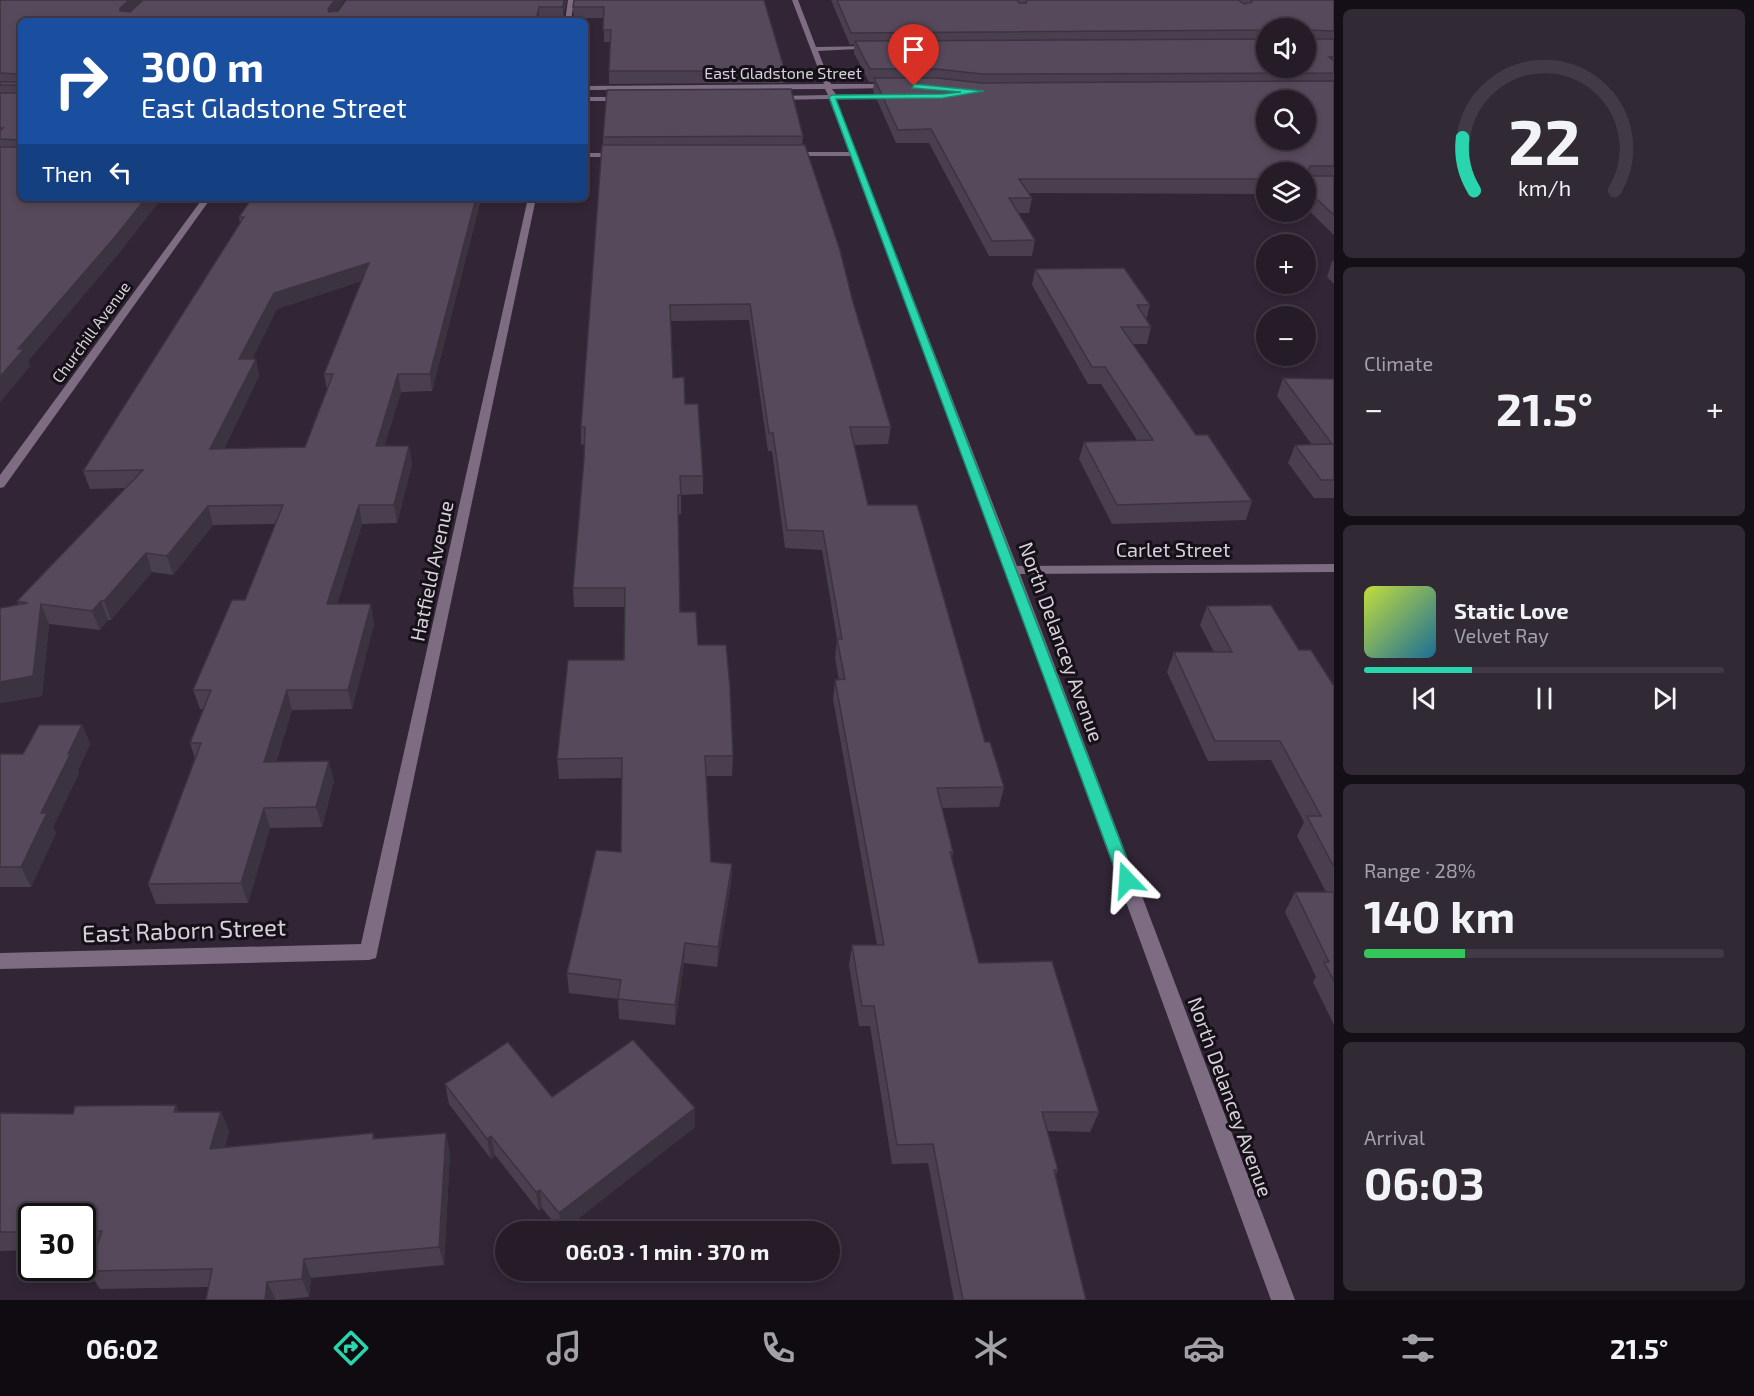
<!DOCTYPE html>
<html lang="en">
<head>
<meta charset="utf-8">
<style>
	body { margin:0; font-family:"Exo 2",sans-serif; background:#312934; color:#f1f3f6; height:100vh; display:flex; flex-direction:column; font-size:22px; white-space:nowrap }
	* { box-sizing:border-box; margin:0 }
	p { font-size:20px; color:#a3a1a8 }
	.icon { flex:none; width:33px; height:33px; fill:none; stroke:currentColor; stroke-width:2; stroke-linecap:round; stroke-linejoin:round }
	.map { position:relative; flex:1; overflow:hidden }
	.side { display:flex; flex-direction:column; gap:9px; padding:9px; background:#140f16; width:420px }
	.side>* { flex:none }
	.guide { position:absolute; left:18px; top:18px; width:570px; height:183px; border-radius:9px; box-shadow:0 3px 9px #0003,0 0 0 2px #423a45; background:#1a4fa0; color:#fff; overflow:hidden }
	.tools { position:absolute; left:1256px; top:18px; display:grid; gap:12px }
	.tools a { display:grid; place-items:center; width:60px; height:60px; border-radius:50%; background:#251c28; box-shadow:0 3px 9px #0003,0 0 0 2px #423a45; font-size:30px }
	.speed { position:absolute; left:18px; top:1203px; display:flex; gap:12px; font-size:30px; font-weight:700; text-align:center }
	.speed>* { display:grid; place-content:center; width:78px; height:78px; border-radius:50%; background:#251c28; box-shadow:0 3px 9px #0003,0 0 0 2px #423a45; line-height:1 }
	.speed .limit { border:3px solid #111; border-radius:9px; background:#fff; color:#111 }
	.pin { position:absolute; display:grid; place-items:center; width:51px; height:51px; color:#fff; margin:-62px -26px; border-radius:50% 50% 50% 0; rotate:-45deg; box-shadow:0 0 6px #0007 }
	.pin .icon { rotate:45deg }
	.me { position:absolute; width:66px; margin:-33px; rotate:340deg; stroke-linejoin:round; filter:drop-shadow(0 0 4px #0008) }
	.turn { display:flex; align-items:center; gap:21px; height:126px; padding:0 24px; font-size:27px }
	.turn .icon { width:78px; height:78px; stroke-width:2.5 }
	.turn b { display:block; font-size:42px; line-height:51px }
	.then { display:flex; align-items:center; height:57px; padding:0 24px; background:#0003; gap:12px; font-size:22px }
	.big { font-size:45px; font-weight:700; line-height:1.1 }
	.side .card { flex:1; display:flex; flex-direction:column; justify-content:center; gap:9px; min-width:0; padding:0 21px; border-radius:9px; background:#312934 }
	.side .dial { align-items:center; gap:0 }
	.dial svg { height:156px; overflow:visible; fill:none; stroke:#423a45; stroke-width:7; stroke-linecap:round; text-anchor:middle }
	.dial text { fill:#f1f3f6; stroke:none }
	.song { display:flex; align-items:center; gap:18px }
	.cover { width:72px; height:72px; border-radius:9px; background:linear-gradient(135deg,hsl(70 70% 55%),hsl(200 70% 35%)) }
	.played { height:6px; border-radius:3px; background:linear-gradient(90deg,#28d5ad 30%,#423a45 30%) }
	.keys { display:flex; justify-content:space-around; direction:ltr }
	.heat { display:flex; justify-content:space-between; align-items:center; font-size:33px; direction:ltr }
	.charge { height:9px; border-radius:4px; background:linear-gradient(90deg,#34c759 28%,#423a45 0) }
	.trip { position:absolute; left:495px; top:1221px; width:345px; height:60px; border-radius:30px; background:#251c28; box-shadow:0 3px 9px #0003,0 0 0 2px #423a45; font-weight:700; line-height:60px; text-align:center }
	.tab-bar { display:flex; height:96px; justify-content:space-around; align-items:center; background:#0f0b10; color:#a3a1a8 }
	.tab-bar .icon { width:42px; height:42px }
	.tab-bar .selected { color:#28d5ad }
	.tab-bar b { font-size:27px; color:#f1f3f6 }
	main { display:flex; flex:1; min-height:0 }
	.map>svg:first-child { display:block }
</style>
</head>
<body>
<main>
<div class="map">
<svg width="1334" height="1300" viewBox="0 0 1334 1300">
	<rect width="100%" height="100%" fill="#312536"/>
	<g fill="none" stroke-linecap="round" stroke-linejoin="round">
		<g fill="#7d6c82" fill-rule="evenodd">
			<polygon points="568,0 574,0 571,21 565,21"/>
			<polygon points="792,0 798,0 816,47 873,46 876,48 818,51 831,84 893,84 897,86 893,88 832,89 838,97 836,99 1017,566 1334,564 1334,572 1020,574 1295,1300 1271,1300 1005,570 851,156 790,156 786,154 790,152 849,152 829,99 774,100 770,98 774,96 828,95 825,89 585,90 585,86 824,84"/>
			<polygon points="585,97 627,97 631,99 627,101 585,101"/>
			<polygon points="585,153 622,153 626,155 622,157 585,157"/>
			<polygon points="203,198 211,198 4,487 0,488 0,475"/>
			<polygon points="528,198 536,198 376,958 369,960 0,969 0,953 361,944"/>
		</g>
	</g>
	<g fill="#4a3f4e" fill-rule="evenodd">
		<polygon points="0,0 344,0 336,11 338,11 346,0 567,0 563,18 540,18 539,21 21,21 21,198 162,198 119,253 28,361 30,366 0,402"/>
		<polygon points="764,0 785,71 785,83 609,84 609,71 610,42 604,42 604,18 574,18 573,7"/>
		<path d="M831,0H1334V235L1305,207V172H1266V194L1029,193L1032,198L1029,213H1018L1035,240L1032,256H989L929,143H896L873,91L874,82H869L854,53V44L850,45ZM1266,28H1305L1266,68Z"/>
		<polygon points="803,136 802,145 853,302 891,427 888,444 854,445 868,505 985,742 1004,787 999,807 942,808 953,852 952,858 979,963 1099,1112 1090,1132 1047,1131 1058,1170 1055,1177 1086,1300 954,1300 928,1163 892,1164 870,1026 859,1026 849,965 852,945 877,945 833,699 835,680 839,680 835,658 837,639 822,550 785,548 772,451 768,451 749,320 671,321 673,378 685,404 703,476 703,494 681,495 681,514 678,514 680,612 698,645 733,756 732,776 707,776 711,862 732,864 731,884 717,967 684,963 675,1025 619,1019 618,999 569,993 567,973 621,852 622,778 559,779 557,759 624,660 625,607 574,607 573,588 584,459 584,444 581,445 581,427 603,145 603,137"/>
		<path d="M252,198H484L481,199L432,391L401,392L384,446H409L412,464L397,523L362,524L337,604L374,624L352,709L292,710L276,762L334,781L322,827L270,828L248,903L156,904L148,884L195,759L190,743L203,709H200L193,690L245,600L276,524L213,525L173,575L152,572L111,620H108L100,630L49,624L42,696L0,703V608L19,604L17,601L125,488L90,489L83,471L240,223L239,217ZM361,281L324,374L327,390L305,447L224,449L259,376L256,359H252L277,309Z"/>
		<polygon points="1332,261 1334,261 1334,284 1327,277"/>
		<polygon points="1035,269 1150,305 1146,320 1151,327 1147,344 1132,344 1196,435 1252,501 1246,520 1112,524 1079,459 1084,442 1137,440 1101,384 1088,384 1032,285"/>
		<polygon points="1283,378 1334,379 1334,498 1314,498 1288,463 1295,445 1312,445 1277,396"/>
		<polygon points="1207,606 1299,650 1334,686 1334,1025 1313,982 1316,977 1285,912 1295,892 1326,892 1297,836 1304,822 1271,760 1208,761 1167,672 1174,652 1214,652 1200,625"/>
		<polygon points="82,725 90,744 78,770 79,773 53,827 56,833 31,887 0,887 0,754 23,754"/>
		<polygon points="445,1084 552,1097 695,1108 695,1127 561,1232 542,1208 539,1211 495,1155 491,1159 449,1104"/>
		<polygon points="221,1112 229,1131 225,1147 373,1133 375,1139 450,1152 444,1265 311,1278 309,1297 276,1300 209,1287 100,1289 88,1271 95,1249 82,1250 82,1216 32,1216 32,1250 0,1251 0,1113 73,1114"/>
	</g>
	<g fill="#3c3340">
		<polygon points="129,0 145,0 123,19 120,11 120,8"/>
		<polygon points="335,0 344,0 330,20 328,9"/>
		<polygon points="564,0 567,0 563,18 563,7"/>
		<polygon points="539,7 539,21 536,21"/>
		<polygon points="146,198 162,198 119,253 28,361 30,366 0,402 0,377 18,349"/>
		<polygon points="476,198 481,198 432,391 430,374"/>
		<polygon points="369,263 371,278 277,309 243,376 239,359 274,293"/>
		<polygon points="256,359 259,376 215,467 210,449"/>
		<polygon points="398,374 401,392 379,464 376,446"/>
		<polygon points="409,446 412,464 397,523 394,505"/>
		<polygon points="359,505 362,524 331,624 327,604"/>
		<polygon points="208,506 213,525 173,575 167,556"/>
		<polygon points="146,553 152,572 111,620 104,601"/>
		<polygon points="101,601 108,620 100,630 92,611"/>
		<polygon points="41,604 49,624 42,696 0,703 0,682"/>
		<polygon points="371,604 374,624 352,709 348,690"/>
		<polygon points="287,690 292,710 269,782 264,762"/>
		<polygon points="82,725 90,744 78,770 79,773 53,827 56,833 31,887 21,867 41,813"/>
		<polygon points="329,761 334,781 322,827 316,807"/>
		<polygon points="264,808 270,828 248,903 241,883"/>
		<polygon points="732,864 731,884 717,967 718,947"/>
		<polygon points="685,943 684,963 675,1025 675,1005"/>
		<polygon points="176,1105 185,1124 174,1112"/>
		<polygon points="695,1108 695,1127 561,1232 559,1213"/>
		<polygon points="221,1112 229,1131 219,1168 210,1149"/>
		<polygon points="446,1133 450,1152 444,1265 439,1247"/>
		<polygon points="491,1136 495,1155 491,1159 487,1139"/>
		<polygon points="540,1190 542,1208 539,1211 536,1192"/>
		<polygon points="304,1259 311,1278 309,1297 302,1279"/>
		<polygon points="267,1282 276,1300 265,1300"/>
	</g>
	<g fill="#56495b" stroke="#3c3340" stroke-width="1.5" fill-rule="evenodd">
		<polygon points="0,0 129,0 120,8 120,11 130,12 143,0 335,0 328,9 329,12 338,11 346,0 564,0 563,7 539,7 536,21 21,21 21,198 146,198 115,237 18,349 24,349 0,377 0,147 17,147 18,140 0,139 0,131 3,128 0,128 0,93 17,93 19,87 17,85 0,85 0,82 17,82 19,74 0,73"/>
		<polygon points="574,0 764,0 785,71 609,71 611,30 603,30 604,7 573,7"/>
		<polygon points="837,0 1017,0 1019,3 1026,3 1027,0 1238,0 1244,4 1252,2 1251,0 1334,0 1334,31 1308,30 1306,36 1309,39 1334,39 1334,57 1329,57 1334,61 1334,73 982,74 937,69 870,69 855,41 1266,39 1266,68 1305,68 1305,28 1266,28 1266,30 851,33"/>
		<path d="M874,78H937L982,83L1334,81V166H1310L1307,174L1310,176H1334V215L1305,188V172H1266V179H1019L1032,198H1009L1035,240L992,241L931,129L898,130ZM1266,100H1305V140H1266Z"/>
		<polygon points="791,89 803,136 603,137 607,90"/>
		<polygon points="602,145 805,145 840,250 853,302 891,427 850,427 868,505 917,505 985,742 990,742 1004,787 937,788 953,852 950,852 979,963 1052,961 1099,1112 1042,1112 1058,1170 1054,1170 1086,1300 963,1300 933,1144 897,1145 874,1006 862,1006 852,945 884,945 835,680 845,679 837,639 842,639 823,531 787,530 773,433 769,433 750,304 670,305 673,378 684,377 685,404 698,404 703,476 680,476 681,495 678,495 678,505 680,612 696,612 698,645 726,645 730,687 733,756 705,756 711,862 732,864 718,947 685,943 675,1005 618,999 621,980 567,973 596,850 621,852 622,758 557,759 568,660 624,660 625,588 573,588 584,459 585,427 581,427"/>
		<path d="M252,198H476L430,374H398L376,446H409L394,505H359L327,604H371L348,690H287L264,762L329,761L316,807L264,808L241,883L148,884L201,743H190L211,690H193L232,600H245L283,505L208,506L167,556L146,553L104,601H101L92,611L41,604L33,676L0,682V608L28,603L17,601L143,470L83,471L244,217H239ZM369,263L324,374H333L305,447L210,449L256,359H239L274,293Z"/>
		<polygon points="1124,268 1150,305 1137,305 1151,327 1121,327 1196,435 1208,435 1252,501 1117,505 1084,442 1153,440 1105,367 1092,367 1035,269"/>
		<polygon points="1283,378 1334,379 1334,480 1321,480 1295,445 1332,444"/>
		<polygon points="1271,605 1299,650 1311,650 1334,686 1334,867 1307,816 1321,816 1280,741 1215,741 1174,652 1232,652 1207,606"/>
		<polygon points="39,725 82,725 68,754 71,753 41,813 47,813 21,867 0,867 0,754 23,754"/>
		<polygon points="1295,892 1334,892 1334,981 1324,962 1329,962"/>
		<polygon points="633,1040 695,1108 559,1213 540,1190 536,1192 491,1136 487,1139 445,1084 508,1042 552,1097"/>
		<polygon points="176,1105 174,1112 221,1112 210,1149 373,1133 373,1139 446,1133 439,1247 304,1259 302,1279 267,1282 265,1300 206,1300 212,1269 88,1271 102,1231 82,1231 82,1216 32,1216 32,1232 0,1232 0,1113 73,1114 75,1106"/>
	</g>
	<polygon fill="#28d5ad" stroke="#1a8a70" stroke-width="1.5" points="914,84 984,91 943,98 836,99 1135,880 1133,884 1127,886 1121,884 1119,880 829,97 832,95 943,94 961,92 912,88"/>
	<g text-anchor="middle" stroke-width="6" stroke-linejoin="round" paint-order="stroke">
		<g font-size="16" fill="#d7d0da" stroke="#161118">
			<text x="783" y="79">East Gladstone Street</text>
			<text transform="translate(91 332) rotate(-54)" y="6">Churchill Avenue</text>
		</g>
		<g font-size="20" fill="#d7d0da" stroke="#161118">
			<text x="1173" y="557">Carlet Street</text>
			<text transform="translate(432 571) rotate(-78)" y="7">Hatfield Avenue</text>
			<text transform="translate(1061 642) rotate(70)" y="7">North Delancey Avenue</text>
			<text transform="translate(1230 1097) rotate(70)" y="7">North Delancey Avenue</text>
		</g>
		<g font-size="24" fill="#d7d0da" stroke="#161118">
			<text transform="translate(184 931) rotate(-2)" y="8">East Raborn Street</text>
		</g>
	</g>
</svg>
<div class="tools">
<a><svg class="icon" aria-label="sound" viewBox="0 0 24 24"><path d="M4 9h4l5-4v14l-5-4H4zM17 9q2 3 0 6"/></svg></a>
<a><svg class="icon" aria-label="search" viewBox="0 0 24 24"><circle cx="10" cy="10" r="6"/><path d="M15 15l6 6"/></svg></a>
<a><svg class="icon" aria-label="layers" viewBox="0 0 24 24"><path d="M12 4l9 5-9 5-9-5zM3 14l9 5 9-5"/></svg></a>
<a>+</a>
<a>−</a>
</div>
<div class="speed"><div class="limit">30</div></div>
<div class="pin" style="left:914px;top:86px;background:#d93025"><svg class="icon" aria-label="arrive" viewBox="0 0 24 24"><path d="M6 21V4h12l-3 4 3 4H6"/></svg></div>
<svg class="me" style="left:1127px;top:880px" viewBox="-20 -20 40 40"><path d="M0-17L14 15 0 8-14 15z" fill="#28d5ad" stroke="#fff" stroke-width="4"/></svg>
<div class="trip">06:03 · 1 min · 370 m</div>
<div class="guide">
<div class="turn"><svg class="icon" aria-label="right" viewBox="0 0 24 24"><path d="M7 20v-9h11M14 6l5 5-5 5"/></svg><div><b>300 m</b>East Gladstone Street</div></div>
<div class="then">Then<svg class="icon" aria-label="left" viewBox="0 0 24 24"><path d="M17 20v-9H6M10 6l-5 5 5 5"/></svg></div>
</div>
</div>
<section class="side">
<div class="card dial"><svg viewBox="0 0 100 80">
<path d="M14 69A42 42 0 1 1 86 69"/>
<path d="M14 69A42 42 0 0 1 8 42" stroke="#28d5ad"/>
<text x="50" y="56" font-size="32" font-weight="700">22</text>
<text x="50" y="72" font-size="11">km/h</text>
</svg></div>
<div class="card"><p>Climate</p>
<div class="heat"><a>−</a><b class="big">21.5°</b><a>+</a></div>
</div>
<div class="card">
<div class="song"><i class="cover"></i><div><b>Static Love</b><p>Velvet Ray</p></div></div>
<div class="played"></div>
<div class="keys"><svg class="icon" aria-label="previous" viewBox="0 0 24 24"><path d="M18 5L8 12l10 7zM5 5v14"/></svg><svg class="icon" aria-label="pause" viewBox="0 0 24 24"><path d="M8 5v14M16 5v14"/></svg><svg class="icon" aria-label="next" viewBox="0 0 24 24"><path d="M6 5l10 7-10 7zM19 5v14"/></svg></div>
</div>
<div class="card"><p>Range · 28%</p><b class="big">140 km</b><div class="charge"></div></div>
<div class="card"><p>Arrival</p><b class="big">06:03</b></div>
</section>
</main>
<nav class="tab-bar">
<b>06:02</b>
<svg class="icon selected" aria-label="directions" viewBox="0 0 24 24"><path d="M12 3l9 9-9 9-9-9zM9 14v-3h6M13 9l2 2-2 2"/></svg>
<svg class="icon" aria-label="music" viewBox="0 0 24 24"><path d="M9 18V5l10-2v13"/><circle cx="6" cy="18" r="3"/><circle cx="16" cy="16" r="3"/></svg>
<svg class="icon" aria-label="phone" viewBox="0 0 24 24"><path d="M5 4h4l2 5-3 2q2 4 5 5l2-3 5 2v4C11 20 4 13 5 4z"/></svg>
<svg class="icon" aria-label="climate" viewBox="0 0 24 24"><path d="M12 3v18M4 7l16 10M4 17L20 7"/></svg>
<svg class="icon" aria-label="car" viewBox="0 0 24 24"><path d="M5 17H2v-5l4-1 3-4h7l3 4 3 1v5h-3M9 17h6M6 11h13"/><circle cx="7" cy="17" r="2"/><circle cx="17" cy="17" r="2"/></svg>
<svg class="icon" aria-label="filters" viewBox="0 0 24 24"><path d="M4 7h16M4 17h16"/><circle cx="9" cy="7" r="2"/><circle cx="15" cy="17" r="2"/></svg>
<b>21.5°</b>
</nav>
</body>
</html>
